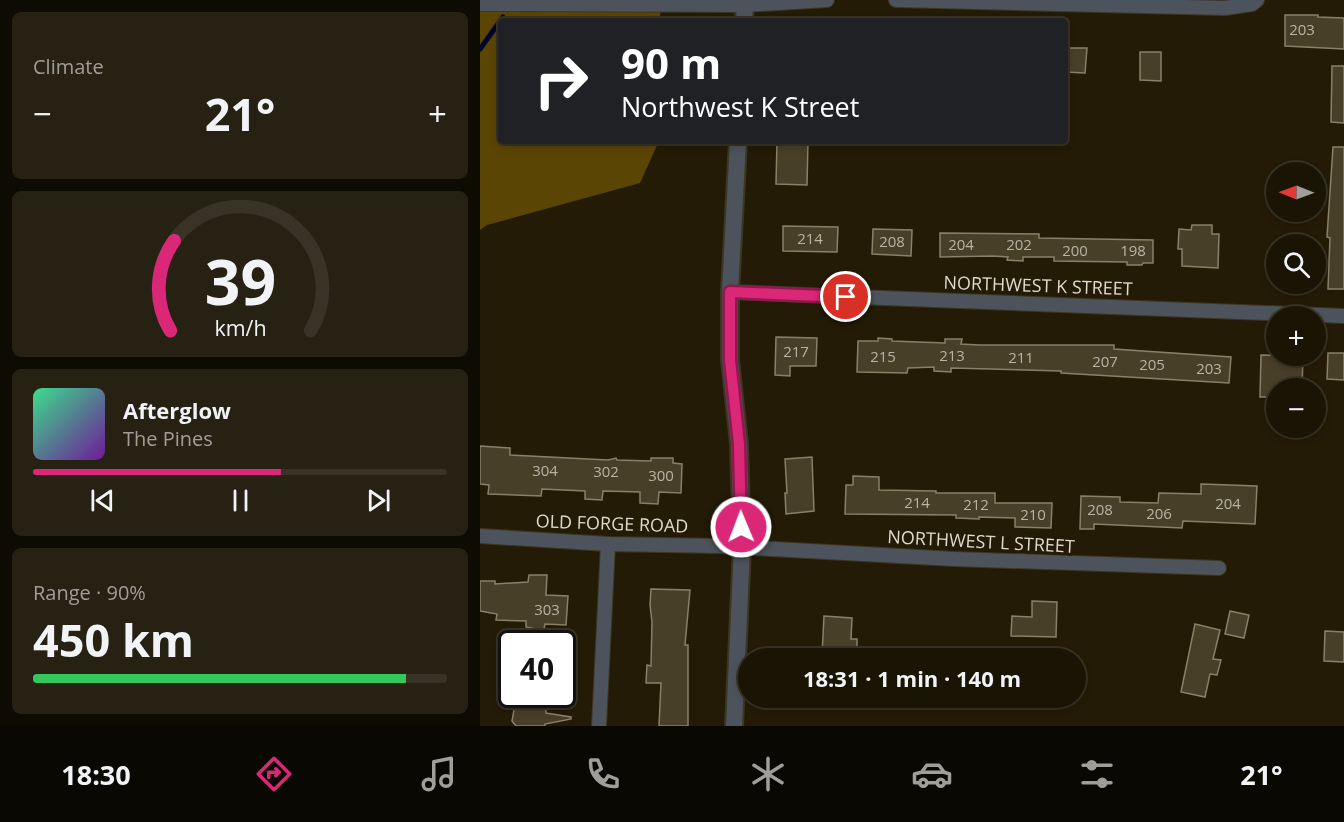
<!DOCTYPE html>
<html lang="en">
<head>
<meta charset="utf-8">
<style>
	body { margin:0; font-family:"Open Sans",sans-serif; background:#272113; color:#f1f3f6; height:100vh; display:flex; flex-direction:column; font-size:22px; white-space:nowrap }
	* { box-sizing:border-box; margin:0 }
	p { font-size:20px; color:#9f9e9a }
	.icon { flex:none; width:33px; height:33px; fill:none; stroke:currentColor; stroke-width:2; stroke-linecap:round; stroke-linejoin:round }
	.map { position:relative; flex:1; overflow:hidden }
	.sheet { display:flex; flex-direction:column; gap:12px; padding:12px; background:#0e0b02; width:480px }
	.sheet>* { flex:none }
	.banner { position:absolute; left:18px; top:18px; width:570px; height:126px; border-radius:6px; box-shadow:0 3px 9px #0003,0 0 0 2px #383326; background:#202124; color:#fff; overflow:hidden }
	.needle { width:39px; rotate:271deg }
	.tools { position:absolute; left:786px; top:162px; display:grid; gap:12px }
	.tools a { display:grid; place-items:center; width:60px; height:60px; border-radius:50%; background:#1a1404; box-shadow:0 3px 9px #0003,0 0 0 2px #383326; font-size:30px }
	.speed { position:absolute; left:18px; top:630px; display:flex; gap:12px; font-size:30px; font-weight:700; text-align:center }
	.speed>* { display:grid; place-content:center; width:78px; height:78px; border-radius:50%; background:#1a1404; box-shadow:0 3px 9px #0003,0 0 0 2px #383326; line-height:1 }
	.speed .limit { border:3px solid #111; border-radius:9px; background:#fff; color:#111 }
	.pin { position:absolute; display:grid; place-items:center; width:51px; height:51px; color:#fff; margin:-26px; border:3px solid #fff; border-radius:50%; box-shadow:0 2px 6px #0007 }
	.me { position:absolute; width:66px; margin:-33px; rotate:359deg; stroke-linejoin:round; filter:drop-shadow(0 0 4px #0008) }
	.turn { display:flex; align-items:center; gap:21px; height:126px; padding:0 24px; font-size:27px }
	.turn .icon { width:78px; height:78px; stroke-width:2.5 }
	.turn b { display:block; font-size:42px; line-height:51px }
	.big { font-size:45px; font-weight:700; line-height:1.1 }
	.sheet .card { flex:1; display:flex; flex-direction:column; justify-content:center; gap:9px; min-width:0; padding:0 21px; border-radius:9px; background:#272113 }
	.sheet .dial { align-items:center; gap:0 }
	.dial svg { height:156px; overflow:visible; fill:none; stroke:#383326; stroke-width:7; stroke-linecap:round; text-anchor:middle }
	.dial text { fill:#f1f3f6; stroke:none }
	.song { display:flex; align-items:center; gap:18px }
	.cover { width:72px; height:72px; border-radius:9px; background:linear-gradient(135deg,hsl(150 70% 55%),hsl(280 70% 35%)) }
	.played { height:6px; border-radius:3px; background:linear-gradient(90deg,#db2777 60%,#383326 60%) }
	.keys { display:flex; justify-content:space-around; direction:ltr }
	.heat { display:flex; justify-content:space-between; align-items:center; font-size:33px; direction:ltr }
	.charge { height:9px; border-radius:4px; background:linear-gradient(90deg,#34c759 90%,#383326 0) }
	.trip { position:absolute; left:258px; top:648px; width:348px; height:60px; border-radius:30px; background:#1a1404; box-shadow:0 3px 9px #0003,0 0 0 2px #383326; font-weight:700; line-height:60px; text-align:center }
	.menu { display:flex; height:96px; justify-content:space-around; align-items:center; background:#0a0802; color:#9f9e9a }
	.menu .icon { width:42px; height:42px }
	.menu .active { color:#db2777 }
	.menu b { font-size:27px; color:#f1f3f6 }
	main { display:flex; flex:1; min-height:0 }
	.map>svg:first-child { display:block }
</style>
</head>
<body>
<main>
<section class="sheet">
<div class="card"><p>Climate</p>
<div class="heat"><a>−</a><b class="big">21°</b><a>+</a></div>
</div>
<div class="card dial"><svg viewBox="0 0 100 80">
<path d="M14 69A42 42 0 1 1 86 69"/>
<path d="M14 69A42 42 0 0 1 16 23" stroke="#db2777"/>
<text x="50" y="56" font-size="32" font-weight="700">39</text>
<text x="50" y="72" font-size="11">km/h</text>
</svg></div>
<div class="card">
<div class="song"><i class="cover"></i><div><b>Afterglow</b><p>The Pines</p></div></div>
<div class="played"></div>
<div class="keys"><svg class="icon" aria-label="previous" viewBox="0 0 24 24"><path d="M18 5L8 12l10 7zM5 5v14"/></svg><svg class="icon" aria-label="pause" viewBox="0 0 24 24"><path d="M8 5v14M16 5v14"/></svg><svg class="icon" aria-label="next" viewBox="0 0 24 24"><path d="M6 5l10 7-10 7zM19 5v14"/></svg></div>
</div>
<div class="card"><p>Range · 90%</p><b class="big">450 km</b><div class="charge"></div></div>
</section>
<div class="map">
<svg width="864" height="726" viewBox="0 0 864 726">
	<rect width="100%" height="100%" fill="#231b06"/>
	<polygon fill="#5b4504" points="0,0 183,0 179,21 21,21 21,141 179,141 160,183 7,225 0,230"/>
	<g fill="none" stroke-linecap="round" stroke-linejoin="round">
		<polyline stroke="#00052a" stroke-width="5" points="0,49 23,17"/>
	</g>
	<g fill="#483f29" stroke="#8a8068" stroke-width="1.5">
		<polygon points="805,15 838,15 838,17 864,18 864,49 805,46"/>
		<polygon points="585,48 607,48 605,73 585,72"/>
		<polygon points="660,52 681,52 681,81 660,80"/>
		<polygon points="852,66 864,66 864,123 851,122"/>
		<polygon points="297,141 328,141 327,185 296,184"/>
		<polygon points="853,147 864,147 864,289 848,289 850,238 847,237"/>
		<polygon points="712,225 732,225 732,234 739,234 738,268 702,266 702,249 698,249 699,229 711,230"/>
		<polygon points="303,226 358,227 357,252 303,251"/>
		<polygon points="393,229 432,230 431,256 392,254"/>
		<polygon points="460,233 559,234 559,238 673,240 673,263 663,263 662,265 647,265 647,262 574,261 574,257 543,257 543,261 527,260 528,257 513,256 460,257"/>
		<polygon points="296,337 337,338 336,366 310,366 310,376 295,375"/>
		<polygon points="398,338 412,339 412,341 465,343 465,339 482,339 481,344 499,345 634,345 634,349 751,357 749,383 581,373 581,371 471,368 471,372 454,371 454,367 428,368 427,373 377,372 378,341 398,341"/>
		<polygon points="848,353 864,353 864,380 847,379"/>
		<polygon points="781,355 823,356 822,388 796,388 796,397 780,397"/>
		<polygon points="0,446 30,448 30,455 128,460 136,458 137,460 171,461 171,458 193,458 193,463 202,464 201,493 179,492 178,504 160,503 160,492 123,491 122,500 105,499 105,491 62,489 61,496 8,494 9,485 0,484"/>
		<polygon points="332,457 334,511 306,514 305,493 307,493 305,459"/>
		<polygon points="373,476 399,477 399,490 456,491 456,493 515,493 515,503 572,503 571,528 535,527 535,518 499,517 499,519 476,518 476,515 365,514 366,485 373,485"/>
		<polygon points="721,484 777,486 775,524 703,521 702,528 614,524 614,529 600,529 601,496 640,497 640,502 678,503 679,493 721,494"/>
		<polygon points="49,575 67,575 66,595 88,596 86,625 65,624 64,629 56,629 46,627 46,621 16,620 17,614 0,611 0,581 15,581 15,584 48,582"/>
		<polygon points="171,589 210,590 205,645 208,645 208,726 179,726 181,683 166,683 167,665 171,666 172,622 170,605"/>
		<polygon points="552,601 577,602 576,637 531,636 532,616 552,617"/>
		<polygon points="750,611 769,615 764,638 745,634"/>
		<polygon points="344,616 372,618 371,639 377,639 377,658 344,658 344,655 342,655"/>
		<polygon points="715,624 740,630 733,659 741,660 737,675 730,674 725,697 701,692"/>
		<polygon points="845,631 864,632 864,662 844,661"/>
		<polygon points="35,704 66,706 66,713 91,717 91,719 65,724 65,726 36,726 32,721"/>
	</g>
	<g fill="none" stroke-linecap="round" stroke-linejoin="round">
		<defs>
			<g id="minor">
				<polyline points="416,0 745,8 772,4 777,0"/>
				<polyline points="0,4 265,5 347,0"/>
				<polyline points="250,292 864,316"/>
				<polyline points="0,536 128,544 239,546 474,559 739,568"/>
				<polyline points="119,726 128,544"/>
			</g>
			<g id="tertiary">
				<polyline points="264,21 265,0"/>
				<polyline points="254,726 262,548 259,444 250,360 250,292 258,141"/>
			</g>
		</defs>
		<use href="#minor" stroke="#3d3622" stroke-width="16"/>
		<use href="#tertiary" stroke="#3d3622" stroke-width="20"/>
		<use href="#minor" stroke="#4d535c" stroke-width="14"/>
		<use href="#tertiary" stroke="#4d535c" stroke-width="16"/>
	</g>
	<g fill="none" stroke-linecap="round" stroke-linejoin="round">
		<defs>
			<polyline id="route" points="261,527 259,444 250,360 250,292 366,297"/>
		</defs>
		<use href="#route" stroke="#8e194d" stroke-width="15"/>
		<use href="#route" stroke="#db2777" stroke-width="10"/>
	</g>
	<g text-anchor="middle" stroke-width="6" stroke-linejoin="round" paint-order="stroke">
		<g font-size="15" fill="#b9b3a4">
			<text x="822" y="35">203</text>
			<text x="330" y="244">214</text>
			<text x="412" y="247">208</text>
			<text x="481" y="250">204</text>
			<text x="539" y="250">202</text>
			<text x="595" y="256">200</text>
			<text x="653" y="256">198</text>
			<text x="316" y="357">217</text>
			<text x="472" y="361">213</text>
			<text x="403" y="362">215</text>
			<text x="541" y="363">211</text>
			<text x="625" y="367">207</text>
			<text x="672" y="370">205</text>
			<text x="729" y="374">203</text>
			<text x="65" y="476">304</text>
			<text x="126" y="477">302</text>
			<text x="181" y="481">300</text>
			<text x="437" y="508">214</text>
			<text x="748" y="509">204</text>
			<text x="496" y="510">212</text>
			<text x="620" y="515">208</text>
			<text x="679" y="519">206</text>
			<text x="553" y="520">210</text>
			<text x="67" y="615">303</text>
		</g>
		<g font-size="18" fill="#dfdacd" stroke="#231b06">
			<text transform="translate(558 286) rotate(2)" y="6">NORTHWEST K STREET</text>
			<text transform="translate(132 524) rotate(2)" y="6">OLD FORGE ROAD</text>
			<text transform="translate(501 542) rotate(3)" y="6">NORTHWEST L STREET</text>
		</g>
	</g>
</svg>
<div class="tools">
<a><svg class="needle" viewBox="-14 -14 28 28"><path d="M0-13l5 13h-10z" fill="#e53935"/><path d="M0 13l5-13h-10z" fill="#9f9e9a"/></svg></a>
<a><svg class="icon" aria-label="search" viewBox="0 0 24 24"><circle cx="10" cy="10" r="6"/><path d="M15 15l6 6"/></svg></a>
<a>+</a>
<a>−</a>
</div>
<div class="speed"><div class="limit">40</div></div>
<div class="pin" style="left:366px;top:297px;background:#d93025"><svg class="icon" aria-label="arrive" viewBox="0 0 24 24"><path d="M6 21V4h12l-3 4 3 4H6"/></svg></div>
<svg class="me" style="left:261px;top:527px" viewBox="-20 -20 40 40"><circle r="17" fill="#db2777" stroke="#fff" stroke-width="3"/><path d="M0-11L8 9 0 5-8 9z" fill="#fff"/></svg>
<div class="trip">18:31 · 1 min · 140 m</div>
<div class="banner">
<div class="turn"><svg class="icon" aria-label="right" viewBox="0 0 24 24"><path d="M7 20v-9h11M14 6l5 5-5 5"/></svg><div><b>90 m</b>Northwest K Street</div></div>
</div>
</div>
</main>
<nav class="menu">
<b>18:30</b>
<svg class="icon active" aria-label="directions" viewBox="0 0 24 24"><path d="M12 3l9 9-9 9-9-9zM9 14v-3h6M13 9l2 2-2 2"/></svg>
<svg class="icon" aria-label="music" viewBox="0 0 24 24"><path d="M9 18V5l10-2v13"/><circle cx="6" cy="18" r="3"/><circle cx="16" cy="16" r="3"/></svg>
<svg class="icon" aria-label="phone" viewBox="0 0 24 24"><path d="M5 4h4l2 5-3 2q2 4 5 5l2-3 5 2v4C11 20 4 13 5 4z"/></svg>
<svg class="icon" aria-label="climate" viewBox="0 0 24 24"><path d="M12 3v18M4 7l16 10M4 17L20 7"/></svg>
<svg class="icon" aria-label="car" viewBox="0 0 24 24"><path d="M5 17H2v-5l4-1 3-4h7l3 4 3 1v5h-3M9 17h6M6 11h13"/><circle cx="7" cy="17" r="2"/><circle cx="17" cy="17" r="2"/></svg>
<svg class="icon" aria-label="filters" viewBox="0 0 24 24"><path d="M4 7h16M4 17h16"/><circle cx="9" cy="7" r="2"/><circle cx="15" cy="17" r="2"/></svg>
<b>21°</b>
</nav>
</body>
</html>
